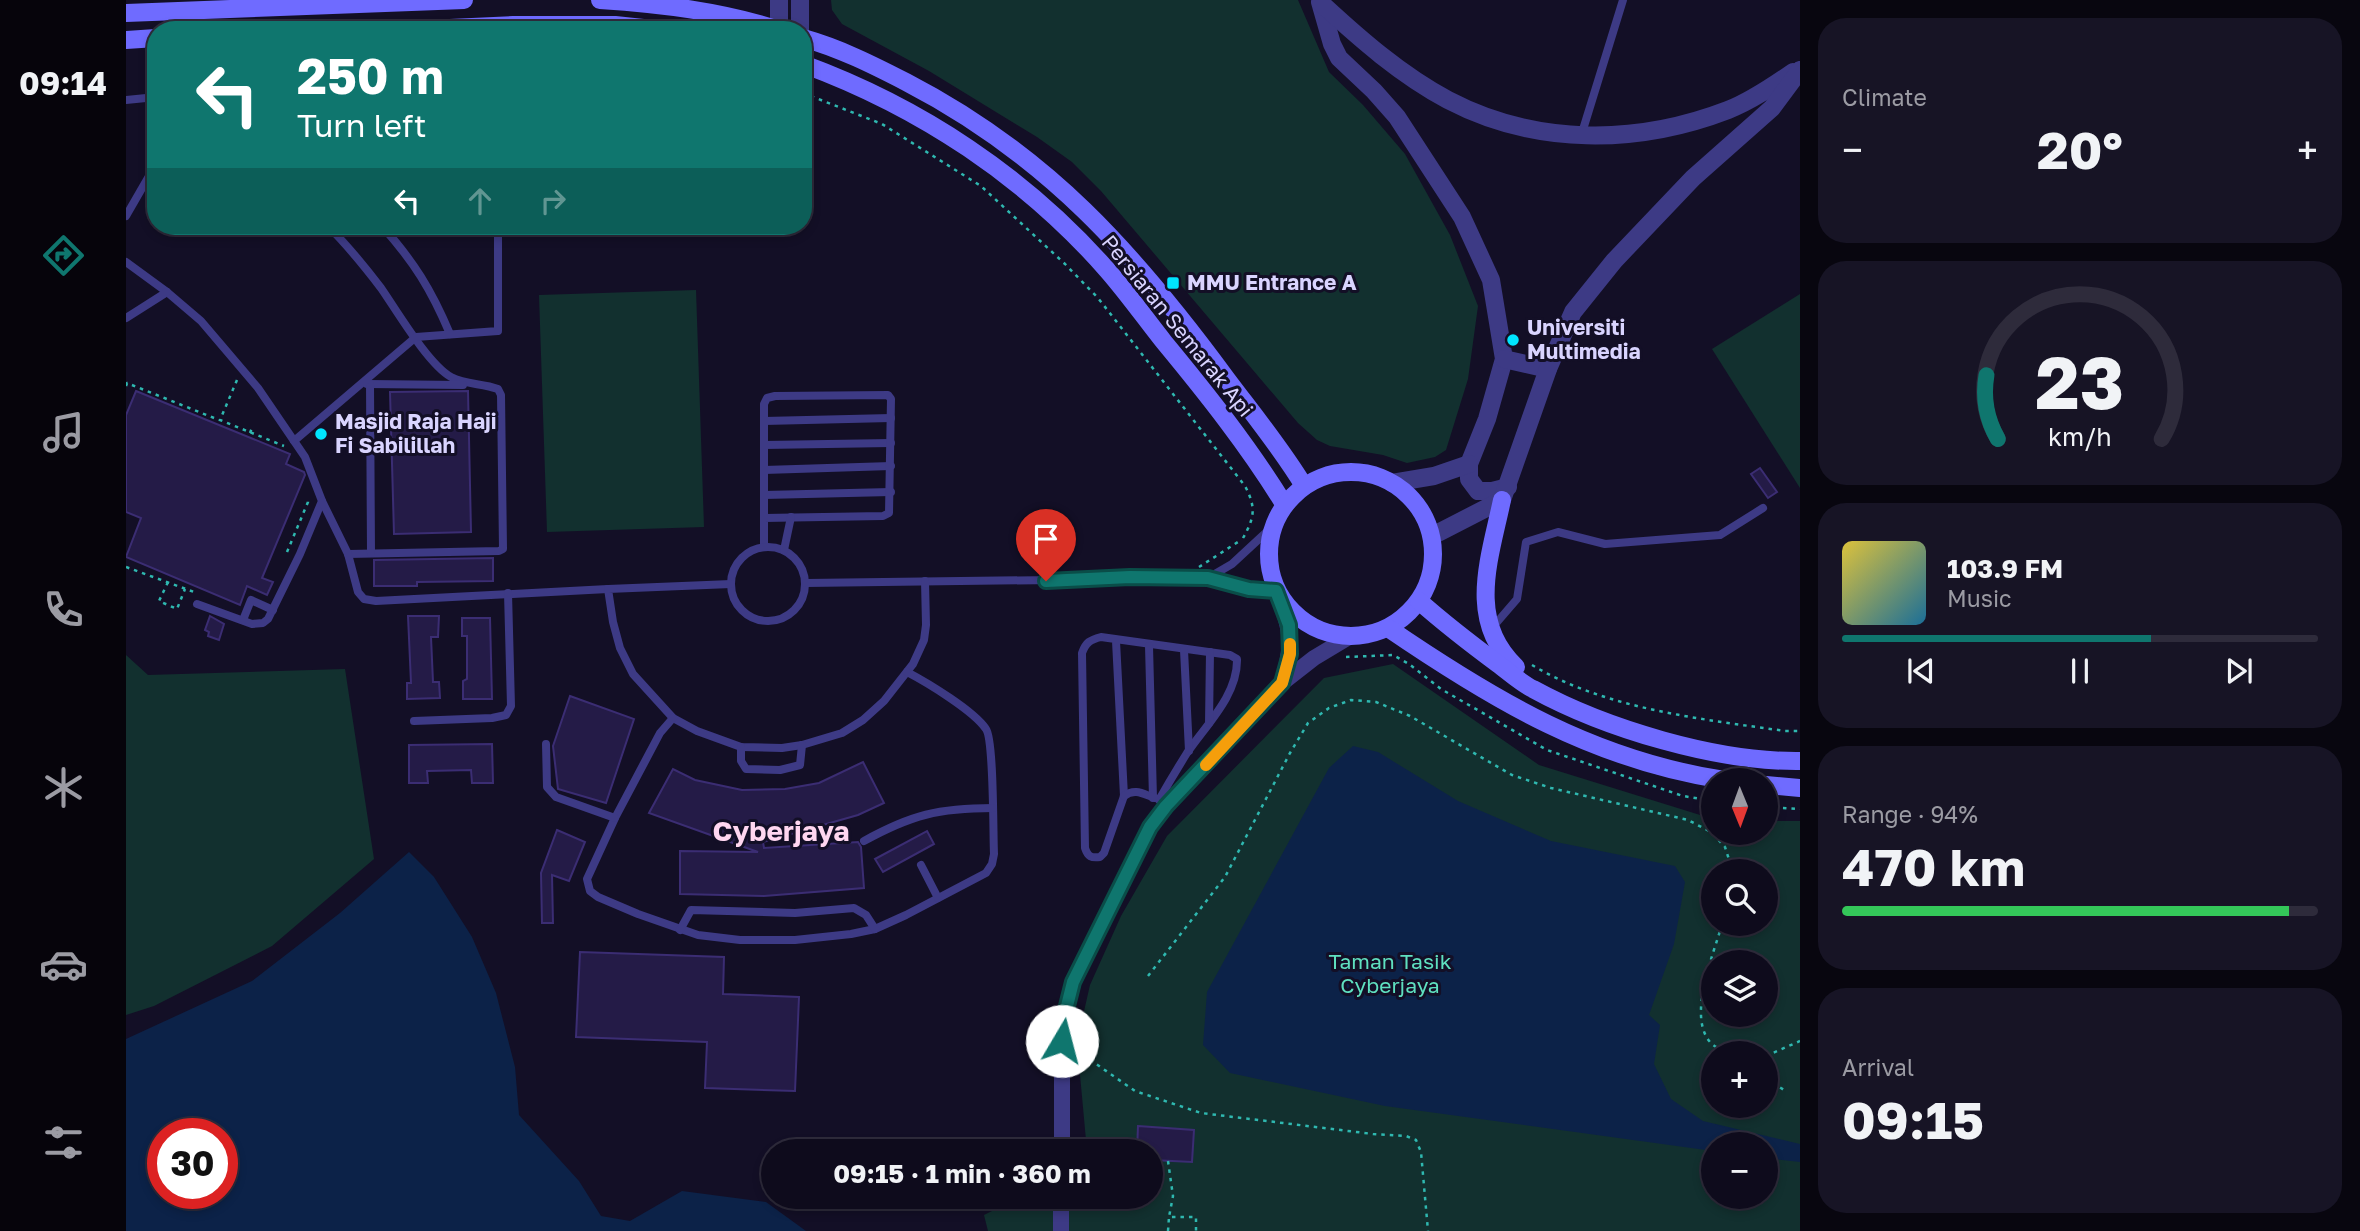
<!DOCTYPE html>
<html lang="en">
<head>
<meta charset="utf-8">
<style>
	body { margin:0; font-family:"Golos Text",sans-serif; background:#171425; color:#f1f3f6; height:100vh; display:flex; flex-direction:column; font-size:26px; white-space:nowrap }
	* { box-sizing:border-box; margin:0 }
	p { font-size:23px; color:#9b9ba3 }
	.icon { flex:none; width:38px; height:38px; fill:none; stroke:currentColor; stroke-width:2; stroke-linecap:round; stroke-linejoin:round }
	.map { position:relative; flex:1; overflow:hidden }
	.details { display:flex; flex-direction:column; gap:18px; padding:18px; background:#08060f; width:560px }
	.details>* { flex:none }
	.banner { position:absolute; left:21px; top:21px; width:665px; height:214px; border-radius:28px; box-shadow:0 4px 10px #0003,0 0 0 2px #2e2b3b; background:#0f766e; color:#fff; overflow:hidden }
	.needle { width:46px; rotate:179deg }
	.fabs { position:absolute; left:1575px; top:768px; display:grid; gap:14px }
	.fabs a { display:grid; place-items:center; width:77px; height:77px; border-radius:50%; background:#0e0b1c; box-shadow:0 4px 10px #0003,0 0 0 2px #2e2b3b; font-size:35px }
	.speed { position:absolute; left:21px; top:1118px; display:flex; gap:14px; font-size:35px; font-weight:700; text-align:center }
	.speed>* { display:grid; place-content:center; width:91px; height:91px; border-radius:50%; background:#0e0b1c; box-shadow:0 4px 10px #0003,0 0 0 2px #2e2b3b; line-height:1 }
	.speed .limit { border:10px solid #d22; background:#fff; color:#111 }
	.pin { position:absolute; display:grid; place-items:center; width:60px; height:60px; color:#fff; margin:-72px -30px; border-radius:50% 50% 50% 0; rotate:-45deg; box-shadow:0 0 7px #0007 }
	.pin .icon { rotate:45deg }
	.me { position:absolute; width:77px; margin:-38px; rotate:8deg; stroke-linejoin:round; filter:drop-shadow(0 0 5px #0008) }
	.turn { display:flex; align-items:center; gap:24px; height:147px; padding:0 35px; font-size:32px }
	.turn .icon { width:91px; height:91px; stroke-width:2.5 }
	.turn b { display:block; font-size:49px; line-height:60px }
	.lanes { display:flex; align-items:center; height:66px; padding:0 35px; background:#0003; justify-content:center; gap:35px; direction:ltr }
	.lanes .off { opacity:.35 }
	.big { font-size:52px; font-weight:700; line-height:1.1 }
	.details .tile { flex:1; display:flex; flex-direction:column; justify-content:center; gap:10px; min-width:0; padding:0 24px; border-radius:28px; background:#171425 }
	.details .dial { align-items:center; gap:0 }
	.dial svg { height:182px; overflow:visible; fill:none; stroke:#2e2b3b; stroke-width:7; stroke-linecap:round; text-anchor:middle }
	.dial text { fill:#f1f3f6; stroke:none }
	.song { display:flex; align-items:center; gap:21px }
	.cover { width:84px; height:84px; border-radius:10px; background:linear-gradient(135deg,hsl(50 70% 55%),hsl(200 70% 35%)) }
	.played { height:7px; border-radius:4px; background:linear-gradient(90deg,#0f766e 65%,#2e2b3b 65%) }
	.keys { display:flex; justify-content:space-around; direction:ltr }
	.heat { display:flex; justify-content:space-between; align-items:center; font-size:38px; direction:ltr }
	.charge { height:10px; border-radius:5px; background:linear-gradient(90deg,#34c759 94%,#2e2b3b 0) }
	.trip { position:absolute; left:635px; top:1139px; width:402px; height:70px; border-radius:35px; background:#0e0b1c; box-shadow:0 4px 10px #0003,0 0 0 2px #2e2b3b; font-weight:700; line-height:70px; text-align:center }
	main { display:flex; flex:1; min-height:0 }
	.dock { display:flex; flex-direction:column; width:126px; justify-content:space-around; align-items:center; background:#06040b; color:#9b9ba3 }
	.dock .icon { width:49px; height:49px }
	.dock .active { color:#0f766e }
	.dock b { font-size:32px; color:#f1f3f6 }
	.map>svg:first-child { display:block }
</style>
</head>
<body>
<main>
<nav class="dock">
<b>09:14</b>
<svg class="icon active" aria-label="directions" viewBox="0 0 24 24"><path d="M12 3l9 9-9 9-9-9zM9 14v-3h6M13 9l2 2-2 2"/></svg>
<svg class="icon" aria-label="music" viewBox="0 0 24 24"><path d="M9 18V5l10-2v13"/><circle cx="6" cy="18" r="3"/><circle cx="16" cy="16" r="3"/></svg>
<svg class="icon" aria-label="phone" viewBox="0 0 24 24"><path d="M5 4h4l2 5-3 2q2 4 5 5l2-3 5 2v4C11 20 4 13 5 4z"/></svg>
<svg class="icon" aria-label="climate" viewBox="0 0 24 24"><path d="M12 3v18M4 7l16 10M4 17L20 7"/></svg>
<svg class="icon" aria-label="car" viewBox="0 0 24 24"><path d="M5 17H2v-5l4-1 3-4h7l3 4 3 1v5h-3M9 17h6M6 11h13"/><circle cx="7" cy="17" r="2"/><circle cx="17" cy="17" r="2"/></svg>
<svg class="icon" aria-label="filters" viewBox="0 0 24 24"><path d="M4 7h16M4 17h16"/><circle cx="9" cy="7" r="2"/><circle cx="15" cy="17" r="2"/></svg>
</nav>
<div class="map">
<svg width="1674" height="1231" viewBox="0 0 1674 1231">
	<rect width="100%" height="100%" fill="#130f26"/>
	<g fill="#12302f" fill-rule="evenodd">
		<polygon points="705,0 1172,0 1203,72 1237,105 1279,154 1324,235 1352,306 1342,379 1320,450 1309,457 1281,463 1257,455 1204,446 1191,440 1172,423 975,191 946,162 911,137 803,71 716,24 706,10"/>
		<polygon points="570,290 578,527 421,532 413,295"/>
		<polygon points="1674,294 1674,488 1586,349"/>
		<polygon points="0,655 22,675 219,669 248,859 146,946 28,1006 0,1015"/>
		<path d="M1267,664L1413,765L1587,819V833H1640V821H1674V1231H862L858,1215L894,1197H1026V1152L961,1151L951,1042L964,985L995,916L1041,836L1198,678ZM1587,872H1640V924H1587ZM1587,962H1640V1015H1587ZM1587,1054H1640V1106H1587ZM1587,1144H1640V1197H1587Z"/>
	</g>
	<g fill="#0c2248" fill-rule="evenodd">
		<polygon points="1227,746 1252,752 1332,801 1425,841 1549,866 1559,882 1548,944 1523,1015 1534,1025 1528,1064 1545,1099 1577,1121 1674,1144 1674,1162 1640,1158 1640,1144 1587,1144 1587,1151 1259,1106 1104,1073 1077,1045 1081,992 1203,768"/>
		<path d="M283,852L308,877L346,937L370,993L389,1067L393,1115L453,1181L475,1216L504,1221L556,1191L640,1202L680,1231H0V1039L126,981L214,913ZM37,1134H96V1194H37Z"/>
	</g>
	<g fill="#241b47" stroke="#3b2d73" stroke-width="2">
		<polygon points="10,391 164,454 160,464 178,472 179,475 136,578 147,582 141,595 121,586 114,605 0,557 15,518 0,512 0,415"/>
		<polygon points="342,391 345,532 268,534 264,392"/>
		<polygon points="1634,468 1651,492 1642,498 1625,474"/>
		<polygon points="367,558 367,581 291,582 291,586 248,586 248,560"/>
		<polygon points="84,616 98,624 93,640 82,636 83,632 79,630"/>
		<polygon points="282,616 313,616 312,637 305,637 307,682 313,682 314,698 281,699 281,683 285,683"/>
		<polygon points="336,618 364,618 366,699 337,699 337,681 341,679 341,636 336,636"/>
		<polygon points="444,696 508,719 480,803 432,789 427,746"/>
		<polygon points="366,744 367,783 346,783 345,770 301,771 302,783 283,783 283,745"/>
		<polygon points="737,762 758,803 732,815 637,842 638,848 732,842 735,847 738,888 638,896 554,894 554,851 632,852 523,813 547,769 569,780 616,790 659,789 693,783"/>
		<polygon points="431,830 459,842 443,881 426,875 427,923 416,923 415,873"/>
		<polygon points="801,831 808,844 757,872 749,859"/>
		<polygon points="454,952 598,957 597,994 673,997 669,1091 579,1088 581,1042 450,1037"/>
		<polygon points="1012,1126 1068,1130 1066,1162 1026,1160 1026,1152 1011,1152"/>
	</g>
	<g fill="none" stroke-linecap="round" stroke-linejoin="round">
		<g stroke="#2fb8b0" stroke-width="2.5" stroke-dasharray="3.5 5" stroke-linecap="butt">
			<path d="M677,93L756,124L855,186L939,264L972,298L1119,486C1130,507 1129,517 1117,538"/>
			<polyline points="111,380 94,420 158,446"/>
			<polyline points="0,386 1,383 93,420"/>
			<polyline points="124,433 127,425"/>
			<polyline points="161,552 182,502 182,497"/>
			<polyline points="0,567 68,592"/>
			<polyline points="1073,567 1112,542"/>
			<polyline points="42,582 33,601 51,609 59,589"/>
			<polyline points="1220,657 1267,655 1283,664 1315,689 1421,750 1557,796 1587,801"/>
			<path d="M1406,665C1479,709 1575,719 1659,731H1674"/>
			<polyline points="1640,807 1674,809"/>
			<path d="M1596,924C1588,954 1561,1015 1584,1042C1588,1047 1597,1050 1603,1054"/>
			<polyline points="1022,976 1099,877 1164,753 1182,723 1203,708 1225,700 1250,702 1284,716 1386,775 1425,788 1562,820 1585,832 1599,847 1607,872"/>
			<polyline points="950,1050 1009,1091 1075,1113 1247,1134 1280,1136 1290,1140 1295,1152 1302,1231"/>
			<polyline points="1640,1056 1674,1041"/>
			<polyline points="1640,1078 1658,1090"/>
			<polyline points="1042,1161 1047,1196 1043,1217"/>
			<polyline points="1042,1231 1043,1217 1070,1217 1070,1231"/>
		</g>
		<g stroke="#3d3a85" stroke-width="8">
			<polyline points="0,100 30,97"/>
			<polyline points="1455,136 1497,0"/>
			<polyline points="0,216 30,164"/>
			<path d="M202,226C221,245 239,267 255,288C271,311 302,364 325,377C340,385 356,383 372,389L375,395L377,549L373,551L222,554"/>
			<path d="M256,226C288,262 305,289 324,334"/>
			<polyline points="0,262 41,292 75,321 132,388 179,457 196,501 174,554 142,619 137,623 126,624 71,604"/>
			<polyline points="0,318 41,292"/>
			<polyline points="241,384 337,385"/>
			<polyline points="244,384 245,553"/>
			<polyline points="638,421 765,418"/>
			<polyline points="168,441 290,337 372,331 372,226"/>
			<polyline points="638,445 765,443"/>
			<polyline points="638,470 765,466"/>
			<polyline points="638,495 765,492"/>
			<polyline points="196,501 222,554 232,592 238,599 250,601 482,589"/>
			<polyline points="638,518 757,516 763,513 765,399 762,395 649,396 641,398 638,404 638,547"/>
			<circle cx="642" cy="584" r="37"/>
			<polyline points="658,550 665,517"/>
			<polyline points="1082,578 1106,564 1147,526"/>
			<polyline points="680,583 1082,578 1123,589 1150,591"/>
			<polyline points="605,584 482,589 487,622 494,648 507,674 547,718 571,731 615,747 656,748 676,745 716,733 737,720 758,701 787,664 798,640 800,625 799,581"/>
			<polyline points="117,620 125,600 147,610"/>
			<polyline points="1366,628 1391,599 1400,542 1432,532 1479,544 1594,535 1637,508"/>
			<path d="M990,641L998,796L978,853L974,857C965,858 962,857 959,848L956,653C960,642 964,640 975,637L1104,655L1111,659C1112,695 1080,725 1061,753C1051,769 1042,784 1033,800"/>
			<polyline points="1023,646 1027,798"/>
			<polyline points="1058,650 1063,751"/>
			<path d="M547,718L534,733L489,818L461,879L464,891L472,897L512,914L572,935L614,940H669L725,934L749,929L780,915L860,873L866,864L868,854C867,835 868,740 860,729C848,711 802,683 781,672"/>
			<polyline points="288,721 366,718 380,715 385,706 382,593"/>
			<polyline points="1083,723 1084,652"/>
			<polyline points="420,744 421,787 430,797 489,818"/>
			<polyline points="615,747 615,761 620,769 654,770 674,765 676,745"/>
			<path d="M998,796C1009,788 1017,794 1029,798"/>
			<path d="M738,841C785,815 813,808 867,808"/>
			<polyline points="795,865 812,898"/>
			<polyline points="554,930 565,910 669,913 728,908 740,915 749,929"/>
		</g>
		<g stroke="#3d3a85" stroke-width="16">
			<path d="M1153,597C1166,633 1167,646 1156,683"/>
			<polyline points="936,1152 936,1026 947,982 1024,827 1040,806 1156,683 1188,658 1223,637"/>
			<polyline points="935,1231 935,1197"/>
		</g>
		<g stroke="#3d3a85" stroke-width="18">
			<polyline points="1194,2 1206,44 1213,58 1248,91 1271,117 1336,217 1365,280 1378,359 1361,419 1343,464 1343,479 1352,491 1366,491 1382,487"/>
			<path d="M1195,3C1234,39 1275,75 1322,100C1410,146 1511,145 1602,110C1625,101 1647,86 1667,72"/>
			<polyline points="653,30 653,0"/>
			<polyline points="674,30 674,0"/>
			<polyline points="1378,359 1422,369"/>
			<polyline points="1266,483 1308,476 1343,464"/>
			<polyline points="1306,536 1376,500 1422,369 1447,312 1488,261 1567,178 1646,108 1674,70"/>
		</g>
		<g stroke="#6f6bff" stroke-width="18">
			<path d="M474,0C534,4 595,11 653,30"/>
			<polyline points="0,13 338,0"/>
			<polyline points="280,30 387,25 489,25 536,30"/>
			<path d="M677,38C713,48 747,65 780,82C921,155 1008,253 1100,378C1127,414 1155,448 1178,486"/>
			<polyline points="0,40 30,38"/>
			<path d="M677,64C794,107 900,177 982,271C1002,294 1019,318 1038,342C1081,394 1123,447 1158,504"/>
			<circle cx="1225" cy="554" r="82"/>
			<path d="M1376,500C1364,558 1340,620 1390,667"/>
			<path d="M1293,601C1319,624 1345,644 1372,664C1384,673 1395,683 1407,689C1480,729 1591,762 1674,761"/>
			<path d="M1262,628C1369,701 1468,760 1598,780"/>
			<polyline points="1640,785 1674,788"/>
		</g>
	</g>
	<g fill="none" stroke-linecap="round" stroke-linejoin="round">
		<defs>
			<polyline id="route" points="920,581 1004,577 1082,578 1123,589 1150,591 1163,625 1164,654 1156,683 1040,806 1024,827 947,982 936,1026 936,1041"/>
		</defs>
		<use href="#route" stroke="#0a4d48" stroke-width="18"/>
		<use href="#route" stroke="#0f766e" stroke-width="12"/>
		<polyline stroke="#f59e0b" stroke-width="12" points="1080,765 1156,683 1164,654 1164,644"/>
	</g>
	<g fill="#00e5ff" stroke="#130f26" stroke-width="2.5">
		<rect x="1040" y="276" width="14" height="14" rx="3.5"/>
		<circle cx="1387" cy="340" r="7"/>
		<circle cx="195" cy="434" r="7"/>
	</g>
	<g text-anchor="middle" stroke-width="6" stroke-linejoin="round" paint-order="stroke">
		<g font-size="21" font-weight="bold" fill="#d9d4ff" stroke="#130f26" text-anchor="start">
			<text x="1061" y="290">MMU Entrance A</text>
			<text x="1401" y="335">Universiti<tspan x="1401" dy="24">Multimedia</tspan></text>
			<text x="209" y="429">Masjid Raja Haji<tspan x="209" dy="24">Fi Sabilillah</tspan></text>
		</g>
		<g font-size="21" fill="#d9d4ff" stroke="#130f26">
			<text transform="translate(1051 326) rotate(51)" y="7">Persiaran Semarak Api</text>
		</g>
		<g font-size="21" fill="#5fe0c0" stroke="#130f26">
			<text x="1264" y="969">Taman Tasik<tspan x="1264" dy="24">Cyberjaya</tspan></text>
		</g>
		<g font-size="28" font-weight="bold" fill="#ffd6f0" stroke="#130f26">
			<text x="655" y="841">Cyberjaya</text>
		</g>
	</g>
</svg>
<div class="fabs">
<a><svg class="needle" viewBox="-14 -14 28 28"><path d="M0-13l5 13h-10z" fill="#e53935"/><path d="M0 13l5-13h-10z" fill="#9b9ba3"/></svg></a>
<a><svg class="icon" aria-label="search" viewBox="0 0 24 24"><circle cx="10" cy="10" r="6"/><path d="M15 15l6 6"/></svg></a>
<a><svg class="icon" aria-label="layers" viewBox="0 0 24 24"><path d="M12 4l9 5-9 5-9-5zM3 14l9 5 9-5"/></svg></a>
<a>+</a>
<a>−</a>
</div>
<div class="speed"><div class="limit">30</div></div>
<div class="pin" style="left:920px;top:581px;background:#d93025"><svg class="icon" aria-label="arrive" viewBox="0 0 24 24"><path d="M6 21V4h12l-3 4 3 4H6"/></svg></div>
<svg class="me" style="left:936px;top:1041px" viewBox="-20 -20 40 40"><circle r="19" fill="#fff"/><path d="M0-13L10 11 0 6-10 11z" fill="#0f766e"/></svg>
<div class="trip">09:15 · 1 min · 360 m</div>
<div class="banner">
<div class="turn"><svg class="icon" aria-label="left" viewBox="0 0 24 24"><path d="M17 20v-9H6M10 6l-5 5 5 5"/></svg><div><b>250 m</b>Turn left</div></div>
<div class="lanes"><svg class="icon" aria-label="left" viewBox="0 0 24 24"><path d="M17 20v-9H6M10 6l-5 5 5 5"/></svg><svg class="icon off" aria-label="ahead" viewBox="0 0 24 24"><path d="M12 20V5M6 11l6-6 6 6"/></svg><svg class="icon off" aria-label="right" viewBox="0 0 24 24"><path d="M7 20v-9h11M14 6l5 5-5 5"/></svg></div>
</div>
</div>
<section class="details">
<div class="tile"><p>Climate</p>
<div class="heat"><a>−</a><b class="big">20°</b><a>+</a></div>
</div>
<div class="tile dial"><svg viewBox="0 0 100 80">
<path d="M14 69A42 42 0 1 1 86 69"/>
<path d="M14 69A42 42 0 0 1 9 41" stroke="#0f766e"/>
<text x="50" y="56" font-size="32" font-weight="700">23</text>
<text x="50" y="72" font-size="11">km/h</text>
</svg></div>
<div class="tile">
<div class="song"><i class="cover"></i><div><b>103.9 FM</b><p>Music</p></div></div>
<div class="played"></div>
<div class="keys"><svg class="icon" aria-label="previous" viewBox="0 0 24 24"><path d="M18 5L8 12l10 7zM5 5v14"/></svg><svg class="icon" aria-label="pause" viewBox="0 0 24 24"><path d="M8 5v14M16 5v14"/></svg><svg class="icon" aria-label="next" viewBox="0 0 24 24"><path d="M6 5l10 7-10 7zM19 5v14"/></svg></div>
</div>
<div class="tile"><p>Range · 94%</p><b class="big">470 km</b><div class="charge"></div></div>
<div class="tile"><p>Arrival</p><b class="big">09:15</b></div>
</section>
</main>
</body>
</html>
